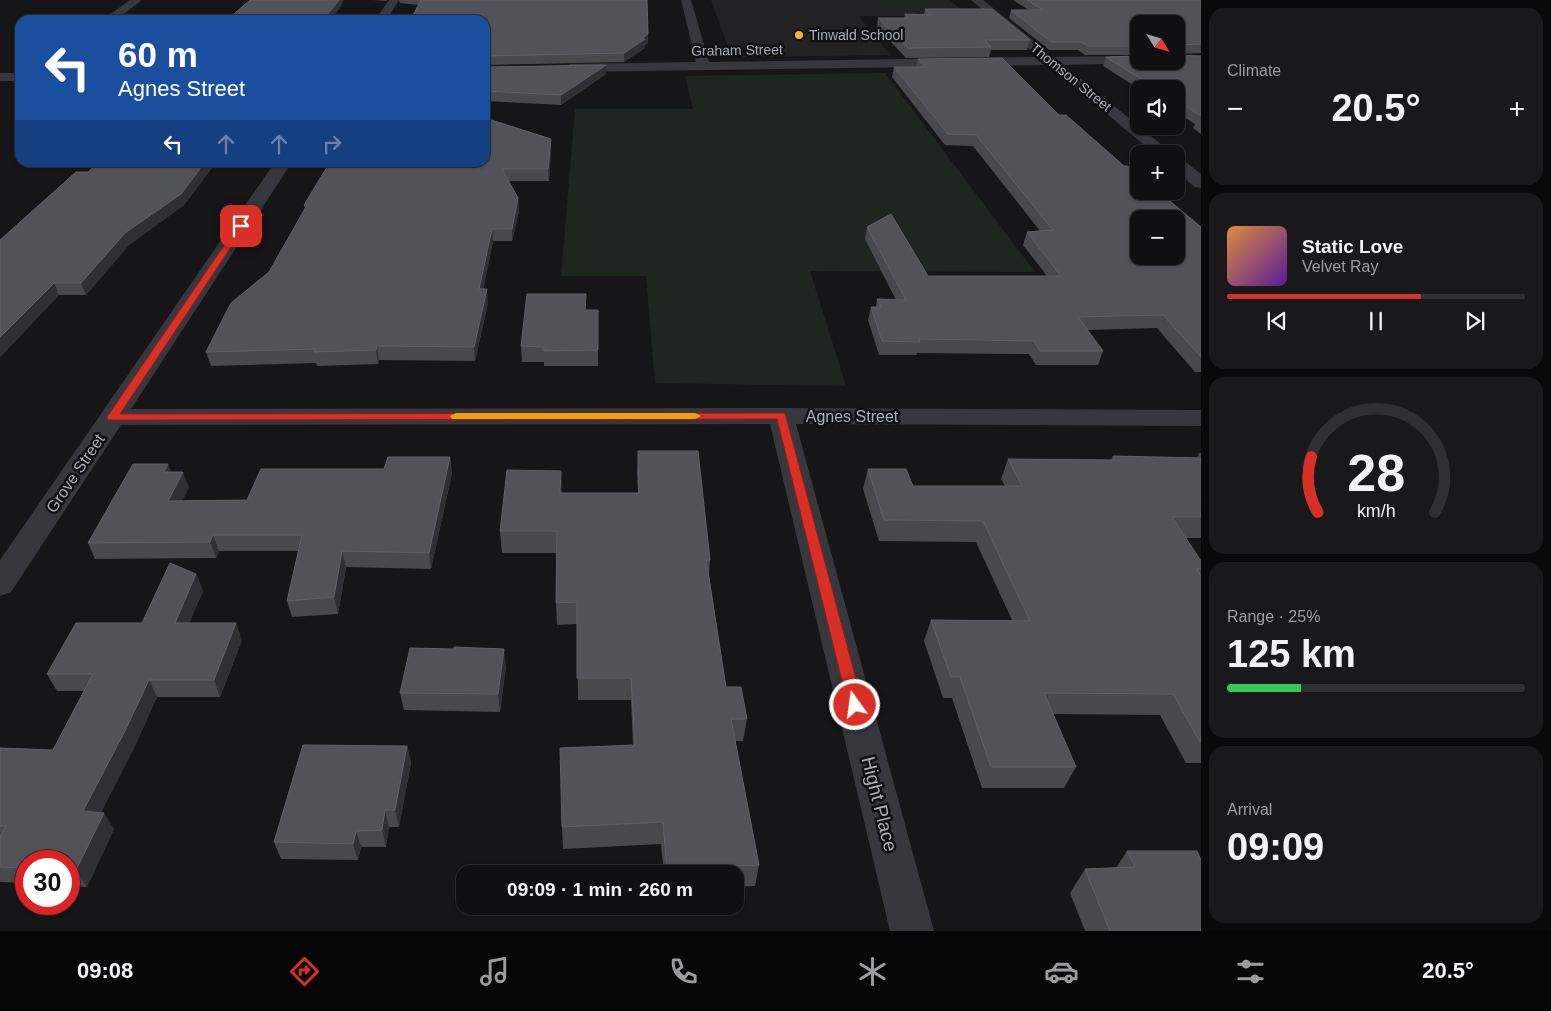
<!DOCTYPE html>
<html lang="en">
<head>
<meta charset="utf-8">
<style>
	body { margin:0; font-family:Arial,sans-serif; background:#19191b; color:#f1f3f6; height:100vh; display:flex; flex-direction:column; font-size:19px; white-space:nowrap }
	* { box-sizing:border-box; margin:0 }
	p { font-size:16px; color:#9c9d9f }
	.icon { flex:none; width:28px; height:28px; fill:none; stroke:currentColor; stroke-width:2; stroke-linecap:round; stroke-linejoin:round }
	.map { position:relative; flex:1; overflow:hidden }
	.details { display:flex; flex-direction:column; gap:8px; padding:8px; background:#09090a; width:350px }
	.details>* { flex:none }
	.hud { position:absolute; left:15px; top:15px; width:475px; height:152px; border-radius:15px; box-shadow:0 1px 4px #0004,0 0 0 1px #303032; background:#1a4fa0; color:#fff; overflow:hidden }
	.needle { width:32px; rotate:127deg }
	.fabs { position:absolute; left:1130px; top:15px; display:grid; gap:10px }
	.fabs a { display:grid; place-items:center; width:55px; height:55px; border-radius:10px; background:#101012; box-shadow:0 1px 4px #0004,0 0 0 1px #303032; font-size:25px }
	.speed { position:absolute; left:15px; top:850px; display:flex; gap:10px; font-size:25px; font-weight:700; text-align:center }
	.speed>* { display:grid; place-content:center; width:65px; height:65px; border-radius:50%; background:#101012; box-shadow:0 1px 4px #0004,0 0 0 1px #303032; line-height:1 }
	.speed .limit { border:8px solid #d22; background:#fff; color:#111 }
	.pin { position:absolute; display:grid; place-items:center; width:42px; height:42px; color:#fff; margin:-21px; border-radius:10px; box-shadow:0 2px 8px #0006 }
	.me { position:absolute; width:55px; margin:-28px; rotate:346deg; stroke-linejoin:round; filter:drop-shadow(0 0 4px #0008) }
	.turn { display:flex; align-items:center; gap:18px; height:105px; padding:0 20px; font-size:22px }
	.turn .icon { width:65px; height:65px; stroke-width:2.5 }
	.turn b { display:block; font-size:35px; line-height:42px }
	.lanes { display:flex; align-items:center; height:48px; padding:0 20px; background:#0003; justify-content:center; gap:25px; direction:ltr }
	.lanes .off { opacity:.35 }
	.big { font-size:38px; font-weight:800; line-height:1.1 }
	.details .widget { flex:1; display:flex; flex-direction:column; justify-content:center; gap:8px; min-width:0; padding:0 18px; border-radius:15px; background:#19191b }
	.details .dial { align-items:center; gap:0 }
	.dial svg { height:130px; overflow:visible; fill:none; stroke:#303032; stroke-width:7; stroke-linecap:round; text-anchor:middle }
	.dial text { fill:#f1f3f6; stroke:none }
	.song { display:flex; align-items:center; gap:15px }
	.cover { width:60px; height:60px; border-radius:8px; background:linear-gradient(135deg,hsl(30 70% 55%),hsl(270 70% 35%)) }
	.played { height:5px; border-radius:2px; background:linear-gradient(90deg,#d93025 65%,#303032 65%) }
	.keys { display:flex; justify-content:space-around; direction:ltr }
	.heat { display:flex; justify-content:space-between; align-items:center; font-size:28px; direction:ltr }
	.charge { height:8px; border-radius:4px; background:linear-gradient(90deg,#34c759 25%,#303032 0) }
	.trip { position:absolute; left:456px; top:865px; width:288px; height:50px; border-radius:15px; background:#101012; box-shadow:0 1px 4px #0004,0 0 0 1px #303032; font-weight:800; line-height:50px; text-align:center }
	.dock { display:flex; height:80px; justify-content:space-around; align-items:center; background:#060607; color:#9c9d9f }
	.dock .icon { width:35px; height:35px }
	.dock .active { color:#d93025 }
	.dock b { font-size:22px; color:#f1f3f6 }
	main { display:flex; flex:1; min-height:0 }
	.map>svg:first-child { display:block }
</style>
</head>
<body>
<main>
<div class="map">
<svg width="1201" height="931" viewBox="0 0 1201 931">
	<rect width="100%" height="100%" fill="#161618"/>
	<polygon fill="#222225" points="711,0 950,0 968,16 859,16 890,55 739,57 731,55"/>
	<g fill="#1e261f">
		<polygon points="883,0 927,0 939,10 902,10 896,5 888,5"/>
		<polygon points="885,73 1035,272 810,271 846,386 655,383 646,276 561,276 575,109 693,109 685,76"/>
	</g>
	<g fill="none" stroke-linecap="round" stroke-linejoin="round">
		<g fill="#37383d" fill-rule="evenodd">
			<polygon points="130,0 142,0 116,20 102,20"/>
			<polygon points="389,0 399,0 387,20 375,20"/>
			<polygon points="681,0 691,0 709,62 1039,57 971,0 983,0 1054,57 1139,56 1139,61 1145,61 1144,63 1064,65 1173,154 1155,154 1048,65 570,72 563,68 570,64 696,62"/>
			<rect x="0" y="73" width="20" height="8"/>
			<polygon points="1176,158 1182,159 1201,174 1201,188 1195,187 1176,172"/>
			<polygon points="275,162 292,162 131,409 781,408 1201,410 1201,426 796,424 934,931 890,931 770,424 121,425 11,592 0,596 0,560"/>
		</g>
	</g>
	<g fill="#47494d">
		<polygon points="373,0 387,0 386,1"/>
		<polygon points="399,0 647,0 648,43 645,45 645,48 624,62 485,65 485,20 411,20 411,19 419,5 400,3"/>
		<polygon points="1013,0 1201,0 1201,53 1176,54 1176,24 1139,24 1139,55 1085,55 1078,50 1049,50 1009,18 1011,10 1029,10"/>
		<polygon points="925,9 1030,40 1027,50 991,50 989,57 906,58 877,27 878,18 904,18 905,14 924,14"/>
		<polygon points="1201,56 1201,134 1193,128 1195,124 1176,112 1176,89 1139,89 1103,66 1106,57"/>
		<polygon points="918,59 1059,115 1201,227 1201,372 1195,372 1157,328 1087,330 1103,351 1098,365 1036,365 1029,354 917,353 916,355 879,355 868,320 871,307 876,307 877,299 896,300 865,239 867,227 928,276 1047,276 1023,245 1027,232 1040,231 973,146 945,145 892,77 894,67 916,67"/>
		<polygon points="485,67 606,74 561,105 485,101"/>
		<polygon points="551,150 549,181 508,181 518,198 519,211 512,241 493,241 483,289 488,303 475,361 379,360 378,364 317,366 316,363 211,366 206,352 269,272 305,209 304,205"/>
		<polygon points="99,162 220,162 218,165 214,165 184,205 129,245 86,295 59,295 0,357 88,172"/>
		<polygon points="586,310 598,310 598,366 544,366 544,362 522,362 521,346"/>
		<polygon points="638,451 710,560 709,574 726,687 747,719 743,741 735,741 759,865 755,886 735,887 735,874 664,874 661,844 563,849 562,827 633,745 631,700 578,700 577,624 557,625 556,603 556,553 502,553 500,531 562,493 638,493 637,472"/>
		<polygon points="1199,453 1201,453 1201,538 1186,538 1201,561 1201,763 1186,763 1160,715 1053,714 1076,767 1064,788 982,788 952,698 943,698 924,641 931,620 1012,620 976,542 879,541 863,489 868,469 913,486 1005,486 1001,479 1008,459 1111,460 1113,456 1197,458"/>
		<polygon points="450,457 452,473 431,569 346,567 338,614 292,617 287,601 299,551 219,551 216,558 95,559 88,543 168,464 170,472 189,487 182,501 247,500 384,469"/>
		<polygon points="196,574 203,591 189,623 242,640 220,697 157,697 134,748 101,812 114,829 87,887 69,886 69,861 26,861 26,883 0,882 0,748 53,750 84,691 57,691 47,674 142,623"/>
		<polygon points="454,649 506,666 500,712 404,710 400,693"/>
		<polygon points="407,746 411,763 399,827 389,827 386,847 361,847 358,860 281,859 274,842"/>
		<polygon points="1127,851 1201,931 1085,931 1070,893 1085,869 1116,868"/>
	</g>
	<g fill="#2f3033">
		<polygon points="339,0 344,0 340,8 331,20 323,20"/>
		<polygon points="648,34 648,43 645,45 645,48 624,62 624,53 641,39"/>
		<polygon points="606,65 606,74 561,105 561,95"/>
		<polygon points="551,139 551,150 549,181 548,169"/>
		<polygon points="205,162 213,162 214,165 184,205 129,245 86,295 81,283 125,233"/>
		<polygon points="518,198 519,211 512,241 512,229"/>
		<polygon points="492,229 493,241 481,303 479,289"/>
		<polygon points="54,283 59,295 0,357 0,337"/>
		<polygon points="487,289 488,303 475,361 474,347"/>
		<polygon points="377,346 379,360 378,364 376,350"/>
		<polygon points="450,457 452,473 431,569 429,553"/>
		<polygon points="168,464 173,480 164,472"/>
		<polygon points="561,471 562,492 561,515 560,493"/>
		<polygon points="183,472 189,487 175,517 168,501"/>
		<polygon points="213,535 219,551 216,558 210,542"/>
		<polygon points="342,551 346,567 338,614 334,597"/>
		<polygon points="196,574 203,591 182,640 175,623"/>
		<polygon points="236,623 242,640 220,697 214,680"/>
		<polygon points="504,649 506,666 500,712 498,694"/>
		<polygon points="149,680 157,697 134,748 93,828 83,811"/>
		<polygon points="407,746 411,763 399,827 395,810"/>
		<polygon points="385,810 389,827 386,847 382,830"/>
		<polygon points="104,813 114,829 87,887 76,870"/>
		<polygon points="356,831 361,847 358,860 353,844"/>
	</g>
	<g fill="#525359" stroke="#5f6168" fill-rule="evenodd">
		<polygon points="250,0 339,0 323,20 227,20"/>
		<polygon points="421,0 647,0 648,34 641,39 645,39 624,53 485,56 485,20 470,20 471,18 411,19"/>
		<polygon points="1027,0 1201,0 1201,44 1178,45 1177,51 1176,51 1176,24 1139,24 1139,46 1088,46 1081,42 1051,42 1011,10 1043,10"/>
		<polygon points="925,9 992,9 1030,40 985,40 991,47 908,48 878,18 908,18 905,14 931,15"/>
		<polygon points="1176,55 1201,56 1201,116 1176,100 1176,89 1157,89 1106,57 1139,56 1139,61 1176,61"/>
		<path d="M1002,58L1059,115H1066L1124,166H1128L1139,175V191H1158L1201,227V357L1163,315L1078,317L1103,351H1040L1034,341L919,339L920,342L882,341L871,307H881L877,299L906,300L867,227L891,214L928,276H1061L1027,232L1053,230L976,135L948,134L894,67H925L918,59ZM1139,219H1176V256H1139Z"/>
		<polygon points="606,65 561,95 485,91 485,67"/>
		<polygon points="485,118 551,139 548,169 502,169 518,198 512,229 492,229 479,289 487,289 474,347 377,346 376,350 314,352 315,349 206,352 231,303 269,272 307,205 304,205 330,162 485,162"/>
		<polygon points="99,162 205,162 181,194 125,233 81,283 54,283 0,337 0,240 76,172 88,172"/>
		<polygon points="527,294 586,294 585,310 598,310 598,350 544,351 544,347 521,346"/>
		<polygon points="638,451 698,451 710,560 706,560 726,687 741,687 747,719 731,719 759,865 667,869 663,822 562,827 560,748 635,745 631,678 577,678 577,602 556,603 557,531 500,531 507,470 561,471 560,493 639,493"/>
		<polygon points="1113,456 1201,458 1201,500 1200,500 1201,502 1201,517 1172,517 1201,561 1201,569 1197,569 1201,576 1201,742 1200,742 1173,694 1044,693 1076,767 991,767 960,677 951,677 931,620 1030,621 983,521 884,520 868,469 906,469 913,486 1022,486 1008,459 1115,460"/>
		<polygon points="388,457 450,457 429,553 342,551 334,597 287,601 302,535 213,535 210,542 88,543 133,464 168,464 164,472 183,472 168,501 247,500 261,469 384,469"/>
		<polygon points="170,563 196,574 175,623 236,623 214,680 149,680 125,731 83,811 104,813 76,870 69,870 69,861 26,861 26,868 0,867 0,837 6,826 0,826 0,748 53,750 93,674 47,674 76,623 142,623"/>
		<polygon points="454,647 504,649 498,694 400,693 410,648 454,649"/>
		<polygon points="303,745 407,746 395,810 385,810 382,830 356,831 353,844 274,842"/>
		<polygon points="1127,851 1197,851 1201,860 1201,931 1110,931 1085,869 1135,867"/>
	</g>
	<polygon fill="#d93025" stroke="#8d1f18" points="238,225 245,226 120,414 785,413 863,705 860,709 855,711 850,709 848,705 777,419 108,420 107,417"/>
	<polygon fill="#f59e0b" points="456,413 695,413 701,416 695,419 452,419 450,416"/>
	<circle fill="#f2b134" stroke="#111113" stroke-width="2" cx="799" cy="35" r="5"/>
	<g text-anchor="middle" stroke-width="5" stroke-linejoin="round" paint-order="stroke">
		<g font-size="14" fill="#a8adb8" stroke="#111113" text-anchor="start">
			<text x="809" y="40">Tinwald School</text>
		</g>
		<g font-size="14" fill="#a8adb8" stroke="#111113">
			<text transform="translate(737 50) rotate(-1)" y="5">Graham Street</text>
			<text transform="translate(1071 77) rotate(39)" y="5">Thomson Street</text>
		</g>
		<g font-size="16" fill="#a8adb8" stroke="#111113">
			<text x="852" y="422">Agnes Street</text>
			<text transform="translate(75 473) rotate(-56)" y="6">Grove Street</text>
		</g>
		<g font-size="19" fill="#a8adb8" stroke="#111113">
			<text transform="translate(880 804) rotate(76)" y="7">Hight Place</text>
		</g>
	</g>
</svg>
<div class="fabs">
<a><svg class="needle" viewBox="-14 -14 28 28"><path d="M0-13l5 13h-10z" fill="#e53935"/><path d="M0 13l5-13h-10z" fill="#9c9d9f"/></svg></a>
<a><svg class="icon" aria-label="sound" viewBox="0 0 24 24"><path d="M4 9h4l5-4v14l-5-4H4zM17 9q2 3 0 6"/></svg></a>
<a>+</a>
<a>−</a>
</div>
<div class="speed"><div class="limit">30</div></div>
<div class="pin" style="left:241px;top:226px;background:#d93025"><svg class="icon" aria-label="arrive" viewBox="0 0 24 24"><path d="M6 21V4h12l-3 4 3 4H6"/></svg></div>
<svg class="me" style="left:855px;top:705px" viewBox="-20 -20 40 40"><circle r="17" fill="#d93025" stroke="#fff" stroke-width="3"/><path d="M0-11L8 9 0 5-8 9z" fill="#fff"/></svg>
<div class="trip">09:09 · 1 min · 260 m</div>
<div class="hud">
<div class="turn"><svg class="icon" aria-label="left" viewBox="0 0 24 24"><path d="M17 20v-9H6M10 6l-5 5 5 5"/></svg><div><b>60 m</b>Agnes Street</div></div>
<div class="lanes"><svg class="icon" aria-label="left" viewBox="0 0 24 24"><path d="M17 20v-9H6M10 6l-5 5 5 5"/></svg><svg class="icon off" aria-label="ahead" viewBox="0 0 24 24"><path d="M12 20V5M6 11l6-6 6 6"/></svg><svg class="icon off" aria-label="ahead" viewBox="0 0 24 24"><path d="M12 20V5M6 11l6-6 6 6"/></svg><svg class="icon off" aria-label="right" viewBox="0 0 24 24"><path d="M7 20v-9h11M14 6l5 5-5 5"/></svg></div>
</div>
</div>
<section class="details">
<div class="widget"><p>Climate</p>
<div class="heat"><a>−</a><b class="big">20.5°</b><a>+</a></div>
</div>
<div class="widget">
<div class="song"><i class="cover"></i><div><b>Static Love</b><p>Velvet Ray</p></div></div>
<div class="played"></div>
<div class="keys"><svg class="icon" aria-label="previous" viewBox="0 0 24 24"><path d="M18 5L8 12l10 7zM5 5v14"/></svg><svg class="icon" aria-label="pause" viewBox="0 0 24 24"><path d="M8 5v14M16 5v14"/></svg><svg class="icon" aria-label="next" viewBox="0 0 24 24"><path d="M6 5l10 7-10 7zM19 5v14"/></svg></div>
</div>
<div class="widget dial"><svg viewBox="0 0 100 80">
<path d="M14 69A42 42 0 1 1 86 69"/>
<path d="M14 69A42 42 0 0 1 10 35" stroke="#d93025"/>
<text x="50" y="56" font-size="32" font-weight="700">28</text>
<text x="50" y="72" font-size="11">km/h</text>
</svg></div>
<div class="widget"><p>Range · 25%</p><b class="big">125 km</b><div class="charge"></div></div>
<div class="widget"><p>Arrival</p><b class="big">09:09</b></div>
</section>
</main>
<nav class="dock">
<b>09:08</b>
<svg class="icon active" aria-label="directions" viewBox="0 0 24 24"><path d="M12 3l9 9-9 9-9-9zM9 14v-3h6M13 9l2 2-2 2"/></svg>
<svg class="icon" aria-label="music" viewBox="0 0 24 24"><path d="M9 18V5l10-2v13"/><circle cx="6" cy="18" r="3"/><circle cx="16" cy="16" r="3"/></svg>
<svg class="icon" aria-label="phone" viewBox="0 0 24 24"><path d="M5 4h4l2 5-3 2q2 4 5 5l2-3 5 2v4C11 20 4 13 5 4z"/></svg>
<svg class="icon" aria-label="climate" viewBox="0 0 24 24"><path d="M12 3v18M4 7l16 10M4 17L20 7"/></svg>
<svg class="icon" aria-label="car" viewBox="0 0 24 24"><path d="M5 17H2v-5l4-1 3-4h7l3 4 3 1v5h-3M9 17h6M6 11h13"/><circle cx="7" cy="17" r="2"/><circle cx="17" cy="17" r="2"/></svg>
<svg class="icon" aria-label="filters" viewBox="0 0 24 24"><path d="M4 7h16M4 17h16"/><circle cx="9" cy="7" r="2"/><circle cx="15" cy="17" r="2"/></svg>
<b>20.5°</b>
</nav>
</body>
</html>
